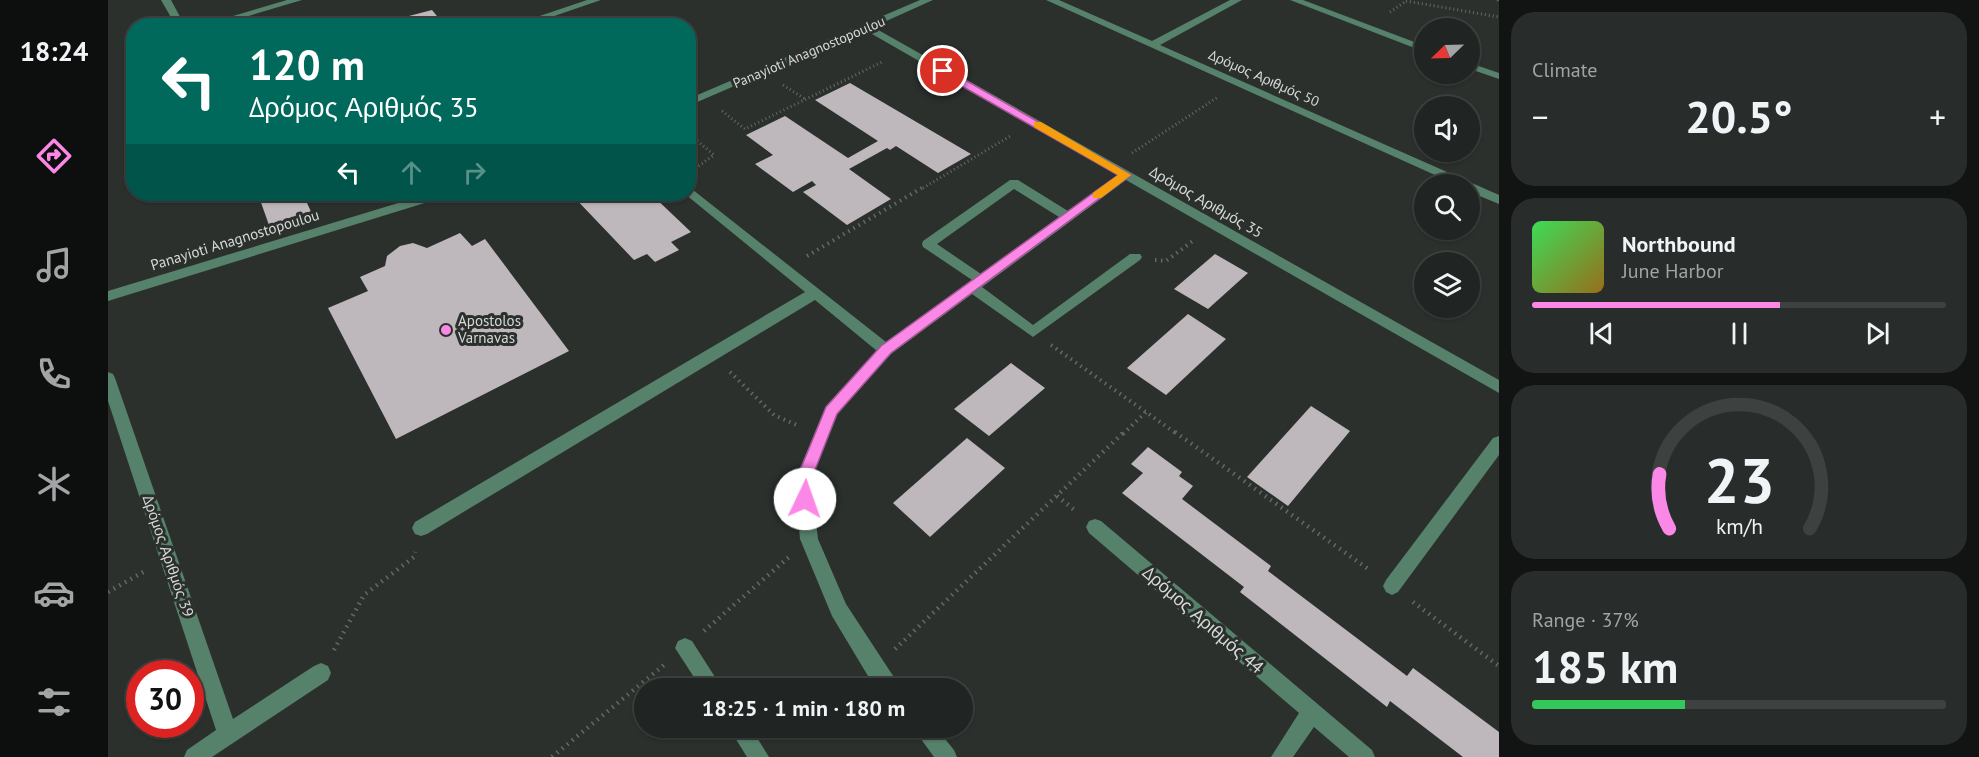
<!DOCTYPE html>
<html lang="en">
<head>
<meta charset="utf-8">
<style>
	body { margin:0; font-family:"PT Sans",sans-serif; background:#282c2a; color:#f1f3f6; height:100vh; display:flex; flex-direction:column; font-size:22px; white-space:nowrap }
	* { box-sizing:border-box; margin:0 }
	p { font-size:20px; color:#a2a4a5 }
	.icon { flex:none; width:33px; height:33px; fill:none; stroke:currentColor; stroke-width:2; stroke-linecap:round; stroke-linejoin:round }
	.map { position:relative; flex:1; overflow:hidden }
	.details { display:flex; flex-direction:column; gap:12px; padding:12px; background:#121413; width:480px }
	.details>* { flex:none }
	.guide { position:absolute; left:18px; top:18px; width:570px; height:183px; border-radius:24px; box-shadow:0 2px 4px #0004,0 0 0 2px #3d4140; background:#00695c; color:#fff; overflow:hidden }
	.needle { width:39px; rotate:247deg }
	.buttons { position:absolute; left:1306px; top:18px; display:grid; gap:12px }
	.buttons a { display:grid; place-items:center; width:66px; height:66px; border-radius:50%; background:#202422; box-shadow:0 2px 4px #0004,0 0 0 2px #3d4140; font-size:30px }
	.speed { position:absolute; left:18px; top:660px; display:flex; gap:12px; font-size:30px; font-weight:700; text-align:center }
	.speed>* { display:grid; place-content:center; width:78px; height:78px; border-radius:50%; background:#202422; box-shadow:0 2px 4px #0004,0 0 0 2px #3d4140; line-height:1 }
	.speed .limit { border:9px solid #d22; background:#fff; color:#111 }
	.pin { position:absolute; display:grid; place-items:center; width:51px; height:51px; color:#fff; margin:-26px; border:3px solid #fff; border-radius:50%; box-shadow:0 2px 6px #0007 }
	.me { position:absolute; width:66px; margin:-33px; rotate:3deg; stroke-linejoin:round; filter:drop-shadow(0 0 4px #0008) }
	.turn { display:flex; align-items:center; gap:21px; height:126px; padding:0 24px; font-size:27px }
	.turn .icon { width:78px; height:78px; stroke-width:2.5 }
	.turn b { display:block; font-size:42px; line-height:51px }
	.lanes { display:flex; align-items:center; height:57px; padding:0 24px; background:#0003; justify-content:center; gap:30px; direction:ltr }
	.lanes .off { opacity:.35 }
	.big { font-size:45px; font-weight:800; line-height:1.1 }
	.details .tile { flex:1; display:flex; flex-direction:column; justify-content:center; gap:9px; min-width:0; padding:0 21px; border-radius:24px; background:#282c2a }
	.details .dial { align-items:center; gap:0 }
	.dial svg { height:156px; overflow:visible; fill:none; stroke:#3d4140; stroke-width:7; stroke-linecap:round; text-anchor:middle }
	.dial text { fill:#f1f3f6; stroke:none }
	.song { display:flex; align-items:center; gap:18px }
	.cover { width:72px; height:72px; border-radius:9px; background:linear-gradient(135deg,hsl(130 70% 55%),hsl(40 70% 35%)) }
	.played { height:6px; border-radius:3px; background:linear-gradient(90deg,#fb87e6 60%,#3d4140 60%) }
	.keys { display:flex; justify-content:space-around; direction:ltr }
	.heat { display:flex; justify-content:space-between; align-items:center; font-size:33px; direction:ltr }
	.charge { height:9px; border-radius:4px; background:linear-gradient(90deg,#34c759 37%,#3d4140 0) }
	.trip { position:absolute; left:526px; top:678px; width:339px; height:60px; border-radius:30px; background:#202422; box-shadow:0 2px 4px #0004,0 0 0 2px #3d4140; font-weight:800; line-height:60px; text-align:center }
	main { display:flex; flex:1; min-height:0 }
	.tabs { display:flex; flex-direction:column; width:108px; justify-content:space-around; align-items:center; background:#0d0e0e; color:#a2a4a5 }
	.tabs .icon { width:42px; height:42px }
	.tabs .on { color:#fb87e6 }
	.tabs b { font-size:27px; color:#f1f3f6 }
	.map>svg:first-child { display:block }
</style>
</head>
<body>
<main>
<nav class="tabs">
<b>18:24</b>
<svg class="icon on" aria-label="directions" viewBox="0 0 24 24"><path d="M12 3l9 9-9 9-9-9zM9 14v-3h6M13 9l2 2-2 2"/></svg>
<svg class="icon" aria-label="music" viewBox="0 0 24 24"><path d="M9 18V5l10-2v13"/><circle cx="6" cy="18" r="3"/><circle cx="16" cy="16" r="3"/></svg>
<svg class="icon" aria-label="phone" viewBox="0 0 24 24"><path d="M5 4h4l2 5-3 2q2 4 5 5l2-3 5 2v4C11 20 4 13 5 4z"/></svg>
<svg class="icon" aria-label="climate" viewBox="0 0 24 24"><path d="M12 3v18M4 7l16 10M4 17L20 7"/></svg>
<svg class="icon" aria-label="car" viewBox="0 0 24 24"><path d="M5 17H2v-5l4-1 3-4h7l3 4 3 1v5h-3M9 17h6M6 11h13"/><circle cx="7" cy="17" r="2"/><circle cx="17" cy="17" r="2"/></svg>
<svg class="icon" aria-label="filters" viewBox="0 0 24 24"><path d="M4 7h16M4 17h16"/><circle cx="9" cy="7" r="2"/><circle cx="15" cy="17" r="2"/></svg>
</nav>
<div class="map">
<svg width="1391" height="757" viewBox="0 0 1391 757">
	<rect width="100%" height="100%" fill="#2b302d"/>
	<g fill="#beb8bc">
		<polygon points="324,10 337,26 308,26 301,16"/>
		<polygon points="742,83 863,154 830,173 788,146 782,150 779,148 741,169 783,199 739,225 695,192 708,185 704,181 685,192 647,164 665,155 638,135 677,116 740,158 770,141 707,100"/>
		<polygon points="150,194 195,194 204,214 162,228"/>
		<polygon points="468,194 543,194 583,232 563,242 571,250 547,262 539,254 526,260 464,195"/>
		<polygon points="352,233 364,246 377,239 461,351 288,439 220,308 260,291 252,277 277,266 279,256 292,246 305,243 319,248"/>
		<polygon points="1107,254 1140,273 1100,309 1066,289"/>
		<polygon points="1080,314 1118,339 1058,395 1019,368"/>
		<polygon points="903,363 937,388 881,436 846,409"/>
		<polygon points="1203,406 1242,431 1180,506 1139,477"/>
		<polygon points="859,438 897,468 822,537 785,503"/>
		<polygon points="1040,447 1074,472 1071,476 1085,486 1074,499 1163,566 1160,571 1299,676 1305,668 1391,732 1391,757 1355,757 1282,701 1279,707 1132,592 1136,587 1014,493 1035,473 1023,464"/>
	</g>
	<g fill="none" stroke-linecap="round" stroke-linejoin="round">
		<g stroke="#656966" stroke-width="3" stroke-dasharray="1 3" stroke-linecap="butt">
			<polyline points="1390,0 1391,3"/>
			<polyline points="1298,1 1391,17"/>
			<polyline points="1282,12 1298,1"/>
			<polyline points="675,85 697,99"/>
			<polyline points="614,111 637,129 776,61"/>
			<polyline points="580,133 606,155 585,170"/>
			<polyline points="1024,153 1110,97"/>
			<polyline points="815,188 904,135"/>
		</g>
		<g stroke="#656966" stroke-width="4" stroke-dasharray="1.5 4.5" stroke-linecap="butt">
			<polyline points="699,256 817,186"/>
			<polyline points="1047,260 1058,261 1086,240"/>
			<polyline points="943,345 1069,434"/>
			<polyline points="622,372 666,415 691,426"/>
			<polyline points="1015,434 1038,412"/>
		</g>
		<g stroke="#656966" stroke-width="4.5" stroke-dasharray="1.5 5" stroke-linecap="butt">
			<polyline points="1067,432 1263,571"/>
			<polyline points="949,496 969,512"/>
			<polyline points="0,592 37,571"/>
			<polyline points="1305,602 1391,666"/>
			<polyline points="596,631 681,557"/>
			<polyline points="787,649 1016,432"/>
			<polyline points="226,650 256,595 306,557 307,552"/>
			<polyline points="444,757 556,665"/>
		</g>
		<g fill="#56816a" fill-rule="evenodd">
			<polygon points="53,0 63,0 77,26 68,26"/>
			<polygon points="179,0 194,0 107,26 91,26"/>
			<polygon points="479,0 493,0 417,26 402,26"/>
			<path d="M812,0H825L765,27L1391,380V393L1018,180L874,287L925,325L1022,254H1032L1034,257L1032,260L925,337L864,294L783,354L729,414L703,480L710,539L738,604L793,688H771L760,676L724,616L692,539L687,480L718,407L769,351L707,300L319,534L313,536L307,534L304,528L307,522L697,292L577,194H580V186L778,342L864,280L815,247L814,244L815,241L902,180H910L960,211L1010,175L757,30L580,106V99ZM906,189L951,217L873,274L829,244Z"/>
			<polygon points="938,0 951,0 1044,41 1122,0 1134,0 1052,45 1391,195 1391,204 1362,192 1362,184 1347,184"/>
			<polygon points="1182,0 1195,0 1317,46 1317,52"/>
			<polygon points="1362,63 1391,73 1391,79 1362,69"/>
			<polygon points="320,194 338,194 336,197 0,301 0,291"/>
			<polygon points="0,372 5,374 7,378 125,719 206,666 213,663 220,666 223,673 220,680 104,757 76,757 79,750 108,730 0,401"/>
			<polygon points="1391,436 1391,455 1290,592 1284,595 1278,592 1275,586 1278,580 1385,438"/>
			<polygon points="987,519 993,521 1264,750 1267,757 1241,757 1206,727 1185,757 1163,757 1191,713 981,533 978,527 981,521"/>
			<polygon points="577,638 584,641 614,688 593,688 567,648 570,641"/>
			<polygon points="621,728 643,728 661,757 639,757"/>
			<polygon points="805,728 828,728 846,750 849,757 826,757"/>
		</g>
	</g>
	<polygon fill="#fb87e6" stroke="#a35896" stroke-width="1.5" points="831,69 838,69 1023,175 783,353 729,414 703,480 705,499 703,504 697,506 692,504 688,480 718,407 773,346 1010,175 831,73"/>
	<polygon fill="#f59e0b" points="926,122 933,122 1023,175 993,198 985,198 985,193 1010,175 926,127"/>
	<circle fill="#fb87e6" stroke="#2b302d" stroke-width="2" cx="338" cy="330" r="6"/>
	<g text-anchor="middle" stroke-width="6" stroke-linejoin="round" paint-order="stroke">
		<g font-size="14" fill="#d6d9d7" stroke="#2b302d">
			<text transform="translate(701 52) rotate(-23)" y="5">Panayioti Anagnostopoulou</text>
			<text transform="translate(1156 78) rotate(24)" y="5">Δρόμος Αριθμός 50</text>
		</g>
		<g font-size="15" fill="#d6d9d7" stroke="#2b302d">
			<text transform="translate(1098 202) rotate(30)" y="5">Δρόμος Αριθμός 35</text>
			<text transform="translate(127 240) rotate(-17)" y="5">Panayioti Anagnostopoulou</text>
			<text transform="translate(60 556) rotate(71)" y="5">Δρόμος Αριθμός 39</text>
		</g>
		<g font-size="15" fill="#d6d9d7" stroke="#2b302d" text-anchor="start">
			<text x="350" y="326">Apostolos<tspan x="350" dy="17">Varnavas</tspan></text>
		</g>
		<g font-size="18" fill="#d6d9d7" stroke="#2b302d">
			<text transform="translate(1095 620) rotate(41)" y="6">Δρόμος Αριθμός 44</text>
		</g>
	</g>
</svg>
<div class="buttons">
<a><svg class="needle" viewBox="-14 -14 28 28"><path d="M0-13l5 13h-10z" fill="#e53935"/><path d="M0 13l5-13h-10z" fill="#a2a4a5"/></svg></a>
<a><svg class="icon" aria-label="sound" viewBox="0 0 24 24"><path d="M4 9h4l5-4v14l-5-4H4zM17 9q2 3 0 6"/></svg></a>
<a><svg class="icon" aria-label="search" viewBox="0 0 24 24"><circle cx="10" cy="10" r="6"/><path d="M15 15l6 6"/></svg></a>
<a><svg class="icon" aria-label="layers" viewBox="0 0 24 24"><path d="M12 4l9 5-9 5-9-5zM3 14l9 5 9-5"/></svg></a>
</div>
<div class="speed"><div class="limit">30</div></div>
<div class="pin" style="left:835px;top:71px;background:#d93025"><svg class="icon" aria-label="arrive" viewBox="0 0 24 24"><path d="M6 21V4h12l-3 4 3 4H6"/></svg></div>
<svg class="me" style="left:697px;top:499px" viewBox="-20 -20 40 40"><circle r="19" fill="#fff"/><path d="M0-13L10 11 0 6-10 11z" fill="#fb87e6"/></svg>
<div class="trip">18:25 · 1 min · 180 m</div>
<div class="guide">
<div class="turn"><svg class="icon" aria-label="left" viewBox="0 0 24 24"><path d="M17 20v-9H6M10 6l-5 5 5 5"/></svg><div><b>120 m</b>Δρόμος Αριθμός 35</div></div>
<div class="lanes"><svg class="icon" aria-label="left" viewBox="0 0 24 24"><path d="M17 20v-9H6M10 6l-5 5 5 5"/></svg><svg class="icon off" aria-label="ahead" viewBox="0 0 24 24"><path d="M12 20V5M6 11l6-6 6 6"/></svg><svg class="icon off" aria-label="right" viewBox="0 0 24 24"><path d="M7 20v-9h11M14 6l5 5-5 5"/></svg></div>
</div>
</div>
<section class="details">
<div class="tile"><p>Climate</p>
<div class="heat"><a>−</a><b class="big">20.5°</b><a>+</a></div>
</div>
<div class="tile">
<div class="song"><i class="cover"></i><div><b>Northbound</b><p>June Harbor</p></div></div>
<div class="played"></div>
<div class="keys"><svg class="icon" aria-label="previous" viewBox="0 0 24 24"><path d="M18 5L8 12l10 7zM5 5v14"/></svg><svg class="icon" aria-label="pause" viewBox="0 0 24 24"><path d="M8 5v14M16 5v14"/></svg><svg class="icon" aria-label="next" viewBox="0 0 24 24"><path d="M6 5l10 7-10 7zM19 5v14"/></svg></div>
</div>
<div class="tile dial"><svg viewBox="0 0 100 80">
<path d="M14 69A42 42 0 1 1 86 69"/>
<path d="M14 69A42 42 0 0 1 9 41" stroke="#fb87e6"/>
<text x="50" y="56" font-size="32" font-weight="700">23</text>
<text x="50" y="72" font-size="11">km/h</text>
</svg></div>
<div class="tile"><p>Range · 37%</p><b class="big">185 km</b><div class="charge"></div></div>
</section>
</main>
</body>
</html>
